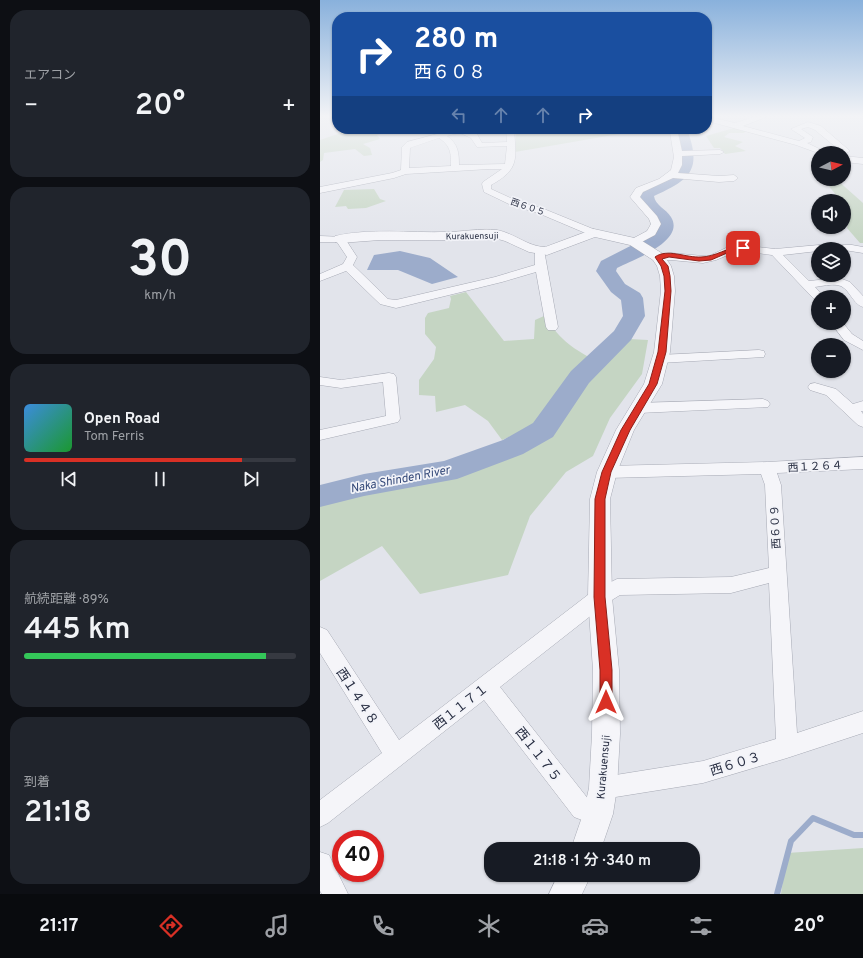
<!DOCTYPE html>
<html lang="ja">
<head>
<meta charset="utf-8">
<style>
	body { margin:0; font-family:Overpass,"Noto Sans JP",sans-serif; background:#20242c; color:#f1f3f6; height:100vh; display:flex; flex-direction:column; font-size:15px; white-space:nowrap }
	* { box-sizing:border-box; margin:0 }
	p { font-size:13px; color:#9ea1a6 }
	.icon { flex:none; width:22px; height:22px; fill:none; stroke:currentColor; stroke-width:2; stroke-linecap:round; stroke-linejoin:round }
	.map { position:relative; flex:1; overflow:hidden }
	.side { display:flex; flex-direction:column; gap:10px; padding:10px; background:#0d0f14; width:320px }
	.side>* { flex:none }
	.guide { position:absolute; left:12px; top:12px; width:380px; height:122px; border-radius:16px; box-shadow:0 1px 3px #0004; background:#1a4fa0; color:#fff; overflow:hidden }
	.needle { width:26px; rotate:83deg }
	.controls { position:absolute; left:491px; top:146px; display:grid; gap:8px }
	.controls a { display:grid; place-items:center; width:40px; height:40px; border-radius:50%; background:#171b24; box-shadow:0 1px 3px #0004; font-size:20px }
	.speed { position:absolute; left:12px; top:830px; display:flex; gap:8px; font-size:20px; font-weight:700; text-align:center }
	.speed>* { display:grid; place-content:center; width:52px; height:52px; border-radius:50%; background:#171b24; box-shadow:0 1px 3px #0004; line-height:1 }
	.speed .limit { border:6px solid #d22; background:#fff; color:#111 }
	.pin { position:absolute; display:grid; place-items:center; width:34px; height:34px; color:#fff; margin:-17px; border-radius:8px; box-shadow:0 2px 6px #0006 }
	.me { position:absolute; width:44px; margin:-22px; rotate:0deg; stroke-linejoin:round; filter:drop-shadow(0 0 3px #0008) }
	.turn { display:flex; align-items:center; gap:14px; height:84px; padding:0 16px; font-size:18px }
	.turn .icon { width:52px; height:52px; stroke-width:2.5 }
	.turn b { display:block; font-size:28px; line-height:34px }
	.lanes { display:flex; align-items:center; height:38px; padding:0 16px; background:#0003; justify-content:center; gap:20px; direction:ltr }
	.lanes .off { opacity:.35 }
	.big { font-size:30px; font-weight:600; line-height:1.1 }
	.side .card { flex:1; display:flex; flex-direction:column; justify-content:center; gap:6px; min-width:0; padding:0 14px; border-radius:16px; background:#20242c }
	.side .dial { align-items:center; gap:0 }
	.dial b { font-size:52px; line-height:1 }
	.song { display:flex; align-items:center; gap:12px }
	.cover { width:48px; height:48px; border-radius:6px; background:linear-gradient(135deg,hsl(210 70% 55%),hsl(130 70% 35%)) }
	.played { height:4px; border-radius:2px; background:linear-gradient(90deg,#d93025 80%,#363941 80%) }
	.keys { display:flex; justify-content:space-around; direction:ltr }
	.heat { display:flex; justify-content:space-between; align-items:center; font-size:22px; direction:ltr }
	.charge { height:6px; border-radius:3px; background:linear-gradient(90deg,#34c759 89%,#363941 0) }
	.trip { position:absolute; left:164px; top:842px; width:216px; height:40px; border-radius:16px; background:#171b24; box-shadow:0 1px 3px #0004; font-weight:600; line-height:40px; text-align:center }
	.dock { display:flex; height:64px; justify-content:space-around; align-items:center; background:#090b0e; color:#9ea1a6 }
	.dock .icon { width:28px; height:28px }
	.dock .current { color:#d93025 }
	.dock b { font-size:18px; color:#f1f3f6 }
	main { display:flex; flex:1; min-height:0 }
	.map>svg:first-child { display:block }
</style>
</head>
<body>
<main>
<section class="side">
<div class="card"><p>エアコン</p>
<div class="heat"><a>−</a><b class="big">20°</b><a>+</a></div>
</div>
<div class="card dial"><b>30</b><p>km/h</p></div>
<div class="card">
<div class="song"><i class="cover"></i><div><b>Open Road</b><p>Tom Ferris</p></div></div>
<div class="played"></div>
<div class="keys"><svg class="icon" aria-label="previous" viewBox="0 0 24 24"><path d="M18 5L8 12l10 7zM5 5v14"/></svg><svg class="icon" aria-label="pause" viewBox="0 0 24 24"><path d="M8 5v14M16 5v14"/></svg><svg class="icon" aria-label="next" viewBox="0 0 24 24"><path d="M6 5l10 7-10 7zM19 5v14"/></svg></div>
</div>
<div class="card"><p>航続距離 · 89%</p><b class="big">445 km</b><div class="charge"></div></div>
<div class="card"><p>到着</p><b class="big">21:18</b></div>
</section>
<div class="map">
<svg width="543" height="894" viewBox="0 0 543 894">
	<rect width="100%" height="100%" fill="#e2e4eb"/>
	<g fill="#c5d5c3">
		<polygon points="414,128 426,130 424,133 409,133 404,137 423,142 415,146 426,151 405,154 400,148 394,148 386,136"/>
		<polygon points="32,129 57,129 66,132 57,135 60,139 43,144 50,148 52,155 44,156 35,149 4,153 3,160 0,162 0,140"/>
		<polygon points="196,129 295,129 299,134 195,152"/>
		<path d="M503,179H516L543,203V243H540L527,228C529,222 530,217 528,211C526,206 524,206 524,201H521Z"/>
		<polygon points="54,189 60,199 66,201 46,208 28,209 26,206 15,207 24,190"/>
		<path d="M146,292L184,341L214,339L215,320L224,316C241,340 249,346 274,360L309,339L328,340L322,374L290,418L273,456L246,472L210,516L188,575L100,594L62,546L0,581V491L26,481L73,470L138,474L213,439L208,429L182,440L168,421L145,405L116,412L115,396L99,395V380L114,359L116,347L105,334V318L108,313L129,308L131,299L130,296Z"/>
		<polygon points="543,848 543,894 461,894 467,853"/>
	</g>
	<polygon fill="#9caccb" points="80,251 110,258 138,277 112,284 78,270 47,270 54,255"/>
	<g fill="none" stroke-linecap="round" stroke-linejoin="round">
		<polyline stroke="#9caccb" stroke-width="6" points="457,894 471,841 493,818 534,835 543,835"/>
		<path fill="#9caccb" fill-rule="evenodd" d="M353,129H367C382,170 371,179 334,196C335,205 346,209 351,217C366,241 313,260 297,268L296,271L305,284L320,293L323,298L325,316L311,340L269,383L233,437L203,454L137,479L44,496L0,507V485L44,474L124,461L183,440L213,423L251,371L294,331L303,316L301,300L291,292L276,271L281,261L328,237L335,230L334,219C329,214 322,210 319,204C308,185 351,183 357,165C362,153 356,140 353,129Z"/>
		<defs>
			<g id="minor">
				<polygon points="434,117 446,117 423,126 479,141 485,138 471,129 488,122 501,126 530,151 526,153 523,153 495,130 488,127 481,129 493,137 491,142 487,143 508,153 498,153 476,145 391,122 390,120 394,118 415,123"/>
				<path d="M136,129H149L148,130L157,134L162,143L187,142L186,129H194C196,159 200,169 171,185V189L197,201L224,209L278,231L279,233L278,235H270L218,213L191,205L164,192L162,184L163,182L182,169H169L86,174L74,178L0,193V187L72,173L81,170L82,147L87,142ZM140,133L151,138L157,147L187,146L185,164L139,165C139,152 138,144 127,136ZM119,138C131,146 131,153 131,166L89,168L90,148Z"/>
				<polygon points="357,129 371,129 358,133 362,151 400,150 404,152 400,154 362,156 362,165 358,173 399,176 414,175 418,178 414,181 399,182 353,178 323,192 320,197 337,216 341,224 335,235 318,244 310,244 309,242 310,240 327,231 331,224 329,219 310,197 316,188 339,179 351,170 354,157 350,132"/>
				<polygon points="524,156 543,158 543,164 524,162"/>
				<polygon points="0,236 24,237 37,257 33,265 68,299 76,300 175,277 215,265 215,252 216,250 224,250 238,327 236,330 228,330 226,327 216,272 182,282 76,308 60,304 26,271 0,281 0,274 23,264 27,257 17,242 0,242"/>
				<path d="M510,244L532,245L543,247V253L524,250V249H498V251L463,255L489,281L518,278L522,279L530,282L543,296V307C532,304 529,286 517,285C511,284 502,286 495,287L504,297H498V300L494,299L452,255L430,252H415L396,260L383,263L351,260H338L333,257L334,255L351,253L383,256H389L408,247L420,245L455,249Z"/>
				<polygon points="511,323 523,323 532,334 543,341 543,350 524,340"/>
				<polygon points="439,350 444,351 445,354 444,357 340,363 335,362 334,359 335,356 340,355"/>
				<polygon points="69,373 74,374 76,377 80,419 78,422 0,440 0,430 66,416 63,382 21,388 0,385 0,377 21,380"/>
				<polygon points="495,383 516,389 533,404 543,401 543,411 541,411 543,414 543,427 538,425 506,395 490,390 488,387 490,384"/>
				<polygon points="443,399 448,401 450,404 448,407 319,413 314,411 312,408 314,405 319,403"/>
				<polygon points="543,457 543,469 457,473 461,485 477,733 543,711 543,733 467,758 383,783 283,799 275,796 272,788 275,780 283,777 383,761 456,739 449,583 411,593 300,595 287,603 180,687 269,800 286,806 290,814 286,822 278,826 254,817 164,700 8,823 0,827 0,800 62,753 0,653 0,627 7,630 79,740 273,591 297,579 411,577 449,568 445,485 441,474 287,478 281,476 279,472 281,468 287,466 447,462"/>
				<polygon points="0,852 9,855 28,894 2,894 0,891"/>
			</g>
			<g id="tertiary">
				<path d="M274,229L319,239L343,254L351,266L354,276L355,291L350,352L342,384L314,430L297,472L290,499L292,597L299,670L300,734L297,788L293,814L281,849H251L263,814L269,788L272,734L273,670L268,597L270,499L277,472L296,430L324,384L334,352L341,291L340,276L337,266L333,260L310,245L275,237L227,255L209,252L185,241L171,237L127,240H60L20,243L15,242L14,239L15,236C50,228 89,233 125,232C142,232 160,228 177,230C194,233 208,247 225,247Z"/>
				<polygon points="238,875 271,875 262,894 229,894"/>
			</g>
		</defs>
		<use href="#minor" stroke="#a7aab5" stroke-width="1"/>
		<use href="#tertiary" stroke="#a7aab5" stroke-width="1"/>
		<use href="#minor" fill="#f5f5f9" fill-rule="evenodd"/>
		<use href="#tertiary" fill="#f5f5f9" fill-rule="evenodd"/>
	</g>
	<linearGradient id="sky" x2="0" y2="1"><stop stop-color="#89b1dc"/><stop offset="0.48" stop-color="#f2f3f6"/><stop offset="1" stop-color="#f2f3f6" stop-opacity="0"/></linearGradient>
	<rect width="543" height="242" fill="url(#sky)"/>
	<path fill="#d93025" stroke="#8d1f18" d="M423,246L426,248L425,249L414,250L391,260L379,261L349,257L342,259L348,266L350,276L351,291L346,352L337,384L310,430L291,472L285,499V597L292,670V702L290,707L286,708L282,707L280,702V670L274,597L275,499L282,472L301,430L329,384L338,352L345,291L344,276L341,266L335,257C347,248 366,258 381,257C395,257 408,247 423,246Z"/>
	<g text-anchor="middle" stroke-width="3.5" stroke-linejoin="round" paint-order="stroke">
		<g font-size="9" fill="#292f43" stroke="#f2f3f8">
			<text transform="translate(208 207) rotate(19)" y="3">西６０５</text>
			<text transform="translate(152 236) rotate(-1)" y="3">Kurakuensuji</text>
		</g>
		<g font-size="11" fill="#292f43" stroke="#f2f3f8">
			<text transform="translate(495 466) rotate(-3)" y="4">西１２６４</text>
			<text transform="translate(455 527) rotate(-93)" y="4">西６０９</text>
			<text transform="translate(283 767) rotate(-85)" y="4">Kurakuensuji</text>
		</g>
		<g font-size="12" font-style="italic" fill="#334878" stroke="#f2f3f8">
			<text transform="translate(80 479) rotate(-11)" y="4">Naka Shinden River</text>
		</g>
		<g font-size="13" fill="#292f43" stroke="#f2f3f8">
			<text transform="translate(38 696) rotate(57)" y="5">西１４４８</text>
			<text transform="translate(140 706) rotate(-38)" y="5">西１１７１</text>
			<text transform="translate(219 754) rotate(52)" y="5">西１１７５</text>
			<text transform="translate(415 763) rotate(-17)" y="5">西６０３</text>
		</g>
	</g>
</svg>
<div class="controls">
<a><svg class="needle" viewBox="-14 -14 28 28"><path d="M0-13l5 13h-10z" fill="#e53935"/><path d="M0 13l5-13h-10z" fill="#9ea1a6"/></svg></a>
<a><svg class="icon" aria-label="sound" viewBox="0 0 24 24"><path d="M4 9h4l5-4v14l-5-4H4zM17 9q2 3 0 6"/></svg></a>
<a><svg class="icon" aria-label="layers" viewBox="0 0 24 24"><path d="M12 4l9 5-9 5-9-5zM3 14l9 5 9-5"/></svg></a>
<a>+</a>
<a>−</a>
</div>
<div class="speed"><div class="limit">40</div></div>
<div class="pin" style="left:423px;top:248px;background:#d93025"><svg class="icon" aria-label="arrive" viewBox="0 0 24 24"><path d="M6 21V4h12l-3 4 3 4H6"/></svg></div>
<svg class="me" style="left:286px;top:702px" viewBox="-20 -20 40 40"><path d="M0-17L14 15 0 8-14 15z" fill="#d93025" stroke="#fff" stroke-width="4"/></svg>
<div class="trip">21:18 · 1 分 · 340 m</div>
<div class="guide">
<div class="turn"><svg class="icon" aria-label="right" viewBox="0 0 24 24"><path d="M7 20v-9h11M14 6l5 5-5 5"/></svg><div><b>280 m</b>西６０８</div></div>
<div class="lanes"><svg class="icon off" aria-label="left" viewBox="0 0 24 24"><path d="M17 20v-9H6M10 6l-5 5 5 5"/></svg><svg class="icon off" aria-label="ahead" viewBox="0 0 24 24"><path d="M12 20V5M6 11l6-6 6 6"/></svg><svg class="icon off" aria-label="ahead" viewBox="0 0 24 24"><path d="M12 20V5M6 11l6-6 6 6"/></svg><svg class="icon" aria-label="right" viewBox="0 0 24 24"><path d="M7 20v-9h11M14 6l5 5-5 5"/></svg></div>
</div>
</div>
</main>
<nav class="dock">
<b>21:17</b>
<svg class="icon current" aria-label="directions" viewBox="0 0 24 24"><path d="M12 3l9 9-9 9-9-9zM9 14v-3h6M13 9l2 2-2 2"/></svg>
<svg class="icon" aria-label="music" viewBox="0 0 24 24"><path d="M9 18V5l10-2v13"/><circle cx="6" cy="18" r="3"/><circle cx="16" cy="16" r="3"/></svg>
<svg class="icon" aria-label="phone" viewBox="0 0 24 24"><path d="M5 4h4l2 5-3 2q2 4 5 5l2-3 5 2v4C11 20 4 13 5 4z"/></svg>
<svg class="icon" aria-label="climate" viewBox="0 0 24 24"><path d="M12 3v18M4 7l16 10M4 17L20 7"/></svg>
<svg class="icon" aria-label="car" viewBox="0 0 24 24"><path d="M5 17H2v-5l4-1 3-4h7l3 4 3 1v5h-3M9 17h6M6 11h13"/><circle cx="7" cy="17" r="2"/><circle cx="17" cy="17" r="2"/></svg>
<svg class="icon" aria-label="filters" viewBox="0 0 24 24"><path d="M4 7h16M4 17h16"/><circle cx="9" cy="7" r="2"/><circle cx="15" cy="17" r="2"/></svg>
<b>20°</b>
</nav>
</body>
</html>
